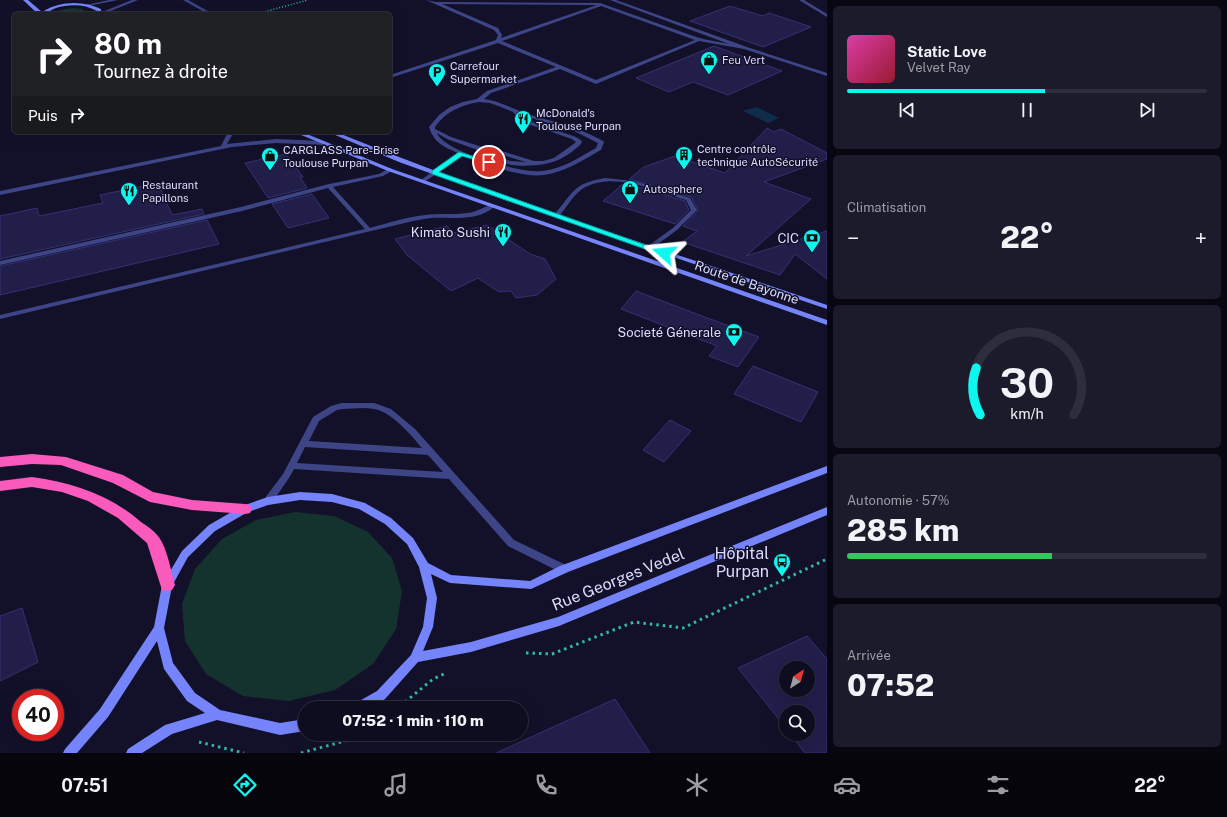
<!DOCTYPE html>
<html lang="fr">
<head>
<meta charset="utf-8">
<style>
	body { margin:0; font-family:"Public Sans",sans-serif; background:#1c1b2c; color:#f1f3f6; height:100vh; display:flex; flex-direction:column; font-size:15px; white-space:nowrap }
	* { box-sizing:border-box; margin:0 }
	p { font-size:13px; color:#9b9ca4 }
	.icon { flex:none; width:22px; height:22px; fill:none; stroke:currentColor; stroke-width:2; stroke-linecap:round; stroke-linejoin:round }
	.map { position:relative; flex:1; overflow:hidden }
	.side { display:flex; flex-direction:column; gap:6px; padding:6px; background:#080711; width:400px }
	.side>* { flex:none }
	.hud { position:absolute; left:12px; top:12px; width:380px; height:122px; border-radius:6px; box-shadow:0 4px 16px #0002,0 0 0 1px #2e2d3d; background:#202124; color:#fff; overflow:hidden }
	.needle { width:26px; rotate:36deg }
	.fabs { position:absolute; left:779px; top:661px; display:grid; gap:8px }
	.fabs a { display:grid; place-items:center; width:36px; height:36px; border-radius:50%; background:#0e0d1f; box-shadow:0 4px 16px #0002,0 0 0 1px #2e2d3d; font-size:20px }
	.speed { position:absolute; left:12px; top:689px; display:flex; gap:8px; font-size:20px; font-weight:700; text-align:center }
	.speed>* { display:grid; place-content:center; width:52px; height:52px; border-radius:50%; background:#0e0d1f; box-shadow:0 4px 16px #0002,0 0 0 1px #2e2d3d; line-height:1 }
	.speed .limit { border:6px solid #d22; background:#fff; color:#111 }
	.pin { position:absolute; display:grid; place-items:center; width:34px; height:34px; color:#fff; margin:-17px; border:2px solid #fff; border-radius:50%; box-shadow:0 1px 4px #0007 }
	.me { position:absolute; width:44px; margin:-22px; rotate:288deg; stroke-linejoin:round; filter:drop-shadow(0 0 3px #0008) }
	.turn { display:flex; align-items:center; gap:14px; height:84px; padding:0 16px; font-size:18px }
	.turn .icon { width:52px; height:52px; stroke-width:2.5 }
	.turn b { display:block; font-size:28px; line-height:34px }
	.then { display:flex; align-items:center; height:38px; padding:0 16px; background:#0003; gap:8px; font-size:15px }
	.big { font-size:30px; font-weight:800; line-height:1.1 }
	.side .tile { flex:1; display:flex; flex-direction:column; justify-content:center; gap:6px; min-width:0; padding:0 14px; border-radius:6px; background:#1c1b2c }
	.side .dial { align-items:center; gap:0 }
	.dial svg { height:104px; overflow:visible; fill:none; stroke:#2e2d3d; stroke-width:7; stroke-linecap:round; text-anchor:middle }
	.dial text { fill:#f1f3f6; stroke:none }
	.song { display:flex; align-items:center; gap:12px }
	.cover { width:48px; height:48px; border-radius:6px; background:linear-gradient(135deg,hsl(320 70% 55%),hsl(350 70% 35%)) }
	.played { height:4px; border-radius:2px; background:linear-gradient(90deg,#0ef7ef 55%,#2e2d3d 55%) }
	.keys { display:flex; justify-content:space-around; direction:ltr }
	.heat { display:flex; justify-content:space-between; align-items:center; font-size:22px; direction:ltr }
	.charge { height:6px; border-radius:3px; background:linear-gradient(90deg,#34c759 57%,#2e2d3d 0) }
	.trip { position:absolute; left:298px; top:701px; width:230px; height:40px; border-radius:20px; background:#0e0d1f; box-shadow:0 4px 16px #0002,0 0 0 1px #2e2d3d; font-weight:800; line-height:40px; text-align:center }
	.menu { display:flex; height:64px; justify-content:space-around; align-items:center; background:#06050c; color:#9b9ca4 }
	.menu .icon { width:28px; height:28px }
	.menu .current { color:#0ef7ef }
	.menu b { font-size:18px; color:#f1f3f6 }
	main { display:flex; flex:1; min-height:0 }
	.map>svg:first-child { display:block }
</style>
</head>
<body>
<main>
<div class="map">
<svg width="827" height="753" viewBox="0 0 827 753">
	<rect width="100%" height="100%" fill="#121129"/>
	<g fill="#15332e">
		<polygon points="72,8 82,9 87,13 54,14 61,10"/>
		<polygon points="295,512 334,516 368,532 392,558 402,591 396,629 373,664 335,690 289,701 243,696 206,674 185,641 182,604 195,569 222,539 256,520"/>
	</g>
	<polygon fill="#0f2d4b" points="756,107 779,118 768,123 743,111"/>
	<g fill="#211e4a" stroke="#353175" fill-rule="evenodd">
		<polygon points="730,6 763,16 769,13 811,27 763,47 690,21"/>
		<polygon points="714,46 782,71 728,95 693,82 669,92 636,78"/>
		<polygon points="767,128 774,132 781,129 827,153 827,159 764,182 811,199 746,256 827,231 827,279 795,254 780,275 682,242 697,231 683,226 698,210 691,197 629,179 644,167 675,156 725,173"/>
		<polygon points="286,154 303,177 300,177 307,188 268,198 245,163"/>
		<polygon points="158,183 172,215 202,209 204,214 0,259 0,216 37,208 39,216 103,203 100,195"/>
		<polygon points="623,184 647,189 685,201 689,210 675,224 603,201"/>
		<polygon points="312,194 329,218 288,228 272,204"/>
		<polygon points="207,220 219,244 0,295 0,266"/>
		<polygon points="487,225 530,254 545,259 556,279 537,295 516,298 511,291 499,292 478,278 451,291 407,255 395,239 447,226 454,233"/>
		<polygon points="636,291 702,316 759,337 738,367 709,356 717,346 621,309"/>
		<polygon points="753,366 818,392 801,422 734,394"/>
		<polygon points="670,420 691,431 664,462 643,450"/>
		<polygon points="22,608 38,662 0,681 0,616"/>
		<path d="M807,636L827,659V753H805L790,734H808V712H786V728L738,668ZM786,668H808V690H786Z"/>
		<polygon points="615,699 650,753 496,753"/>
	</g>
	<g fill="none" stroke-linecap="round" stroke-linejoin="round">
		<polyline stroke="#35b89f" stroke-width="1.5" stroke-dasharray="1 2" stroke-linecap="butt" points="256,14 308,0"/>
		<g stroke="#35b89f" stroke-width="3" stroke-dasharray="2.5 4" stroke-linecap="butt">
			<polyline points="526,653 552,654 634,622 683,628 827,559"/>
			<polyline points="405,702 433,679 444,674"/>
			<polyline points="199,742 244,753"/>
			<polyline points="301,753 352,739 359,734"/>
		</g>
		<g fill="#3e4587" fill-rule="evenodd">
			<polygon points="109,0 118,0 88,6 86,5"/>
			<polygon points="132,0 138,0 103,14 97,14"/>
			<polygon points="183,0 188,0 213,14 208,14"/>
			<path d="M426,0L436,2L600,3L699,38H701L703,39L729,44L610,0H616L747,47L827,73V76L744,49L699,41L596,84L560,69L491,93L484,99C499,101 513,109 528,114C553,122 579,127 603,141L604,142L601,150C583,160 565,172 544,175C522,178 483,164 463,155L423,183L420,181L421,180L458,153C444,147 434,143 429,127L439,115L450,107L463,102L477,99L487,91L556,67L498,43L390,78V75L496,40L498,35L494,30ZM442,4L597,5L501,38L502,35L498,28ZM601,6L695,40L596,80L502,41ZM479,102L490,103L501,107L513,112L522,122L572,139L576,142L575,143L554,158L543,161H534L505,152L488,149L451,137L435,129V127C445,112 461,105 479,102ZM521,115L572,130L598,143L596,148C580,157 562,169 543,171C523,174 444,152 437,133L447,139L486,153C497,169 541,168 558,160C565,157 575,150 581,144L582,141L576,137L526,120ZM494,154L502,155L526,162L510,161Z"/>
			<polygon points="228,132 234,132 227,144 276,139 323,141 326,143 323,145 276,143 232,147 0,195 0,191 221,146"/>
			<path d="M390,168L392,169V171L383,176L333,187L370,228C388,223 406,217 425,215C439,213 454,215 468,213C477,212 488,204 494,205L495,206C479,222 452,217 431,218C424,219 416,220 409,222L0,319V315L365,229L328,188L242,211L0,265V261L241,207L329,184L379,174Z"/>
			<path d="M605,178L634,181L690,198L697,210L677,230L650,250L647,248L652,243L673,228L691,210L686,200C655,191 613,170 582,189C572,196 566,209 558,217H554V215C574,192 572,184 605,178Z"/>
			<path d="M342,403H374L391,409L415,429L514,540L568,566L569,569L568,572L564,573L560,572L508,546L449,479L294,469L289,478L271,504L268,505L265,504L263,501L265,498L283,474L313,417L331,406ZM342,409C352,409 364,407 374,409C392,412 411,435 422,448L309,441L319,421L337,410ZM305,447L428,455L443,472L297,463Z"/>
		</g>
		<polygon fill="#3e4587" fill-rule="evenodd" points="799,0 804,0 827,14 827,17"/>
		<g fill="#7584fa" fill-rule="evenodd">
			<path d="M23,0H28L42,12C59,1 83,0 101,9V14H97V11C85,4 69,4 56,8C49,11 46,14 38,14Z"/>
			<polygon points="294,132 302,132 392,169 827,320 827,325 388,171"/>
			<path d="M328,132H336C496,198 663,249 827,305V309L502,199L399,162Z"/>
			<polygon points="827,466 827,473 568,572 531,589 450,583 431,574 437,598 433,627 423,651 471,642 558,617 827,507 827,515 559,626 471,652 418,662 385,699 369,708 352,708 354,704 377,691 411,655 423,627 427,598 419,567 407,544 385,524 359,509 332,502 300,500 268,505 248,512 215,531 188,557 172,586 164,628 173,663 195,693 220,710 280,723 305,719 305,731 280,735 217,720 172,734 142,753 126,753 128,749 165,725 205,713 187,701 164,669 157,641 108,717 77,753 63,753 65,749 100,709 154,627 162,585 182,551 209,525 242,506 268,497 300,492 332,494 365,503 391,518 413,538 428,563 451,575 530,581 560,566"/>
		</g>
		<g fill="#fa5abc" fill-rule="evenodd">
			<polygon points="32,454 66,457 123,475 153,492 192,500 245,504 250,505 252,509 250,513 245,514 192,510 150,502 113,483 61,465 32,464 0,467 0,457"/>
			<path d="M32,477C73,483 109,494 141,522C147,526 153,530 158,536C167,547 171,571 175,585L172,590L167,591L162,590L147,543L118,518L88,501L62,492L32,487L0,491V481Z"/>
		</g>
	</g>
	<polygon fill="#0ef7ef" stroke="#09a19b" points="459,152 492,162 489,164 462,156 439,172 668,253 662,255 432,174 432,171"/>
	<defs>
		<symbol id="shop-pin" viewBox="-11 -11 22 30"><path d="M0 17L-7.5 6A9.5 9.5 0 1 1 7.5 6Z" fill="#0ef7ef" stroke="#121129"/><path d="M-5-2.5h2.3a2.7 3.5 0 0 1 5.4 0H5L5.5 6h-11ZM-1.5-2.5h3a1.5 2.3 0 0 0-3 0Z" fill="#111"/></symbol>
		<symbol id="parking-pin" viewBox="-11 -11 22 30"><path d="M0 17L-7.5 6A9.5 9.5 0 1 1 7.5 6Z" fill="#0ef7ef" stroke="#121129"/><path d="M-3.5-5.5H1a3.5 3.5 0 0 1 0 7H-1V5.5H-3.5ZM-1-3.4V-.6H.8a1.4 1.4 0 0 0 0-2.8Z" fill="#111"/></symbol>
		<symbol id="restaurant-pin" viewBox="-11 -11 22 30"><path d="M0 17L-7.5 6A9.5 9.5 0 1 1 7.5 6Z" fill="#0ef7ef" stroke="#121129"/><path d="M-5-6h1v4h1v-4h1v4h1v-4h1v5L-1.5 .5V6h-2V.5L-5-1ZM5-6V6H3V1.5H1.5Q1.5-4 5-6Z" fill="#111"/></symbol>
		<symbol id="building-pin" viewBox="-11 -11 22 30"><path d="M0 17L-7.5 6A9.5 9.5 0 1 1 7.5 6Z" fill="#0ef7ef" stroke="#121129"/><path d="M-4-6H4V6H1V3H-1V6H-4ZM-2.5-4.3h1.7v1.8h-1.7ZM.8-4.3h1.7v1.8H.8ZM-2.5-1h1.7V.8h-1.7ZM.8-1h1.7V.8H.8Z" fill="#111"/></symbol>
		<symbol id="bank-pin" viewBox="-11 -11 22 30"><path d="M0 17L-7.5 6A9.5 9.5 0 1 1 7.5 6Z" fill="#0ef7ef" stroke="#121129"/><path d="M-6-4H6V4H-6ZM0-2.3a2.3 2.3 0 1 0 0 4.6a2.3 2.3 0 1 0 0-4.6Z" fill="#111"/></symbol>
		<symbol id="bus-pin" viewBox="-11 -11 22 30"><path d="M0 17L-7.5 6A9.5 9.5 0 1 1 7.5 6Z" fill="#0ef7ef" stroke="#121129"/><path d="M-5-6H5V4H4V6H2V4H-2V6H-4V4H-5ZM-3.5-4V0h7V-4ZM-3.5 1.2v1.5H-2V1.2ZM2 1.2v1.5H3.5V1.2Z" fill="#111"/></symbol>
	</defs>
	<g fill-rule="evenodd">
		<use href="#shop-pin" x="699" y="50" width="20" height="27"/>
		<use href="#parking-pin" x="427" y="62" width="20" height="27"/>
		<use href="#restaurant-pin" x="513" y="109" width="20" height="27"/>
		<use href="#building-pin" x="674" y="145" width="20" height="27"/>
		<use href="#shop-pin" x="260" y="146" width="20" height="27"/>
		<use href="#shop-pin" x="620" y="179" width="20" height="27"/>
		<use href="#restaurant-pin" x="119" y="181" width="20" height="27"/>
		<use href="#restaurant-pin" x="493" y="222" width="20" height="27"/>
		<use href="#bank-pin" x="802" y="228" width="20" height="27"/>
		<use href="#bank-pin" x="724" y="322" width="20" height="27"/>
		<use href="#bus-pin" x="772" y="552" width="20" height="27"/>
	</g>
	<g text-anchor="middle" stroke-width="3" stroke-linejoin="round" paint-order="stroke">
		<g font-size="11" fill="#dbdcfe" stroke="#121129" text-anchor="start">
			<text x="722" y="64">Feu Vert</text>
			<text x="450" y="70">Carrefour<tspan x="450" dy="13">Supermarket</tspan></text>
			<text x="536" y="117">McDonald's<tspan x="536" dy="13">Toulouse Purpan</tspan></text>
			<text x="697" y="153">Centre contrôle<tspan x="697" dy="13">technique AutoSécurité</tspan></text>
			<text x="283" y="154">CARGLASS Pare-Brise<tspan x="283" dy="13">Toulouse Purpan</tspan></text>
			<text x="142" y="189">Restaurant<tspan x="142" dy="13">Papillons</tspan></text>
			<text x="643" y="193">Autosphere</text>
		</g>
		<g font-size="13" fill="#dbdcfe" stroke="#121129" text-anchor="end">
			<text x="490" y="237">Kimato Sushi</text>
			<text x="799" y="243">CIC</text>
			<text x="721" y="337">Societé Génerale</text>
		</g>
		<g font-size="13" fill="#dbdcfe" stroke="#121129">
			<text transform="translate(747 282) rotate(19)" y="5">Route de Bayonne</text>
		</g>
		<g font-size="16" fill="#dbdcfe" stroke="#121129" text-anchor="end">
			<text x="769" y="559">Hôpital<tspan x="769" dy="18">Purpan</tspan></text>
		</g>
		<g font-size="16" fill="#dbdcfe" stroke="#121129">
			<text transform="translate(618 579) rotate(-22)" y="6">Rue Georges Vedel</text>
		</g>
	</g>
</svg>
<div class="fabs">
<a><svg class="needle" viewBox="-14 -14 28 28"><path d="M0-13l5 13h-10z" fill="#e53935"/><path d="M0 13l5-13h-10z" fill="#9b9ca4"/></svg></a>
<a><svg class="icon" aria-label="search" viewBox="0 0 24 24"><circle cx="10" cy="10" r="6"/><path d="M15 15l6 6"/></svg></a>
</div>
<div class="speed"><div class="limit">40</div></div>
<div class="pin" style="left:489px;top:162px;background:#d93025"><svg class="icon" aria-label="arrive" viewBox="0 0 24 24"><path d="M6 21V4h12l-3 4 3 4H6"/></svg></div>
<svg class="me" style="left:664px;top:253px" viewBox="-20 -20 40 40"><path d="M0-17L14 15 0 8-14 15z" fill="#0ef7ef" stroke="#fff" stroke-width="4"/></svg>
<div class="trip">07:52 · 1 min · 110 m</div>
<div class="hud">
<div class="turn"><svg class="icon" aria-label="right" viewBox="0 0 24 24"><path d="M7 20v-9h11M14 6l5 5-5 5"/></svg><div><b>80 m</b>Tournez à droite</div></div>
<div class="then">Puis<svg class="icon" aria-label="right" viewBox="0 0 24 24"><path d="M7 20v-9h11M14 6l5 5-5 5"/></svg></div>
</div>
</div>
<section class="side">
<div class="tile">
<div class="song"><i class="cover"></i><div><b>Static Love</b><p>Velvet Ray</p></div></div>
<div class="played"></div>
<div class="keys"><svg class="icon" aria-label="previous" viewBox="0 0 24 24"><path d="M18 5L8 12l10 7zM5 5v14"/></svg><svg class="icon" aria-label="pause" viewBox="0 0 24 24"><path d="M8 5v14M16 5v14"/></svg><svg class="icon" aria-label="next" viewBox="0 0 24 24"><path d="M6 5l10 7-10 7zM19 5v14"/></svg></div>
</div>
<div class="tile"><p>Climatisation</p>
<div class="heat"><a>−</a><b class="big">22°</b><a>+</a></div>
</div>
<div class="tile dial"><svg viewBox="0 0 100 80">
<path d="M14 69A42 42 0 1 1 86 69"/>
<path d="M14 69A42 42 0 0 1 11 33" stroke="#0ef7ef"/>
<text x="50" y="56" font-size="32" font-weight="700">30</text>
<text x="50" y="72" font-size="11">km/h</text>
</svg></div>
<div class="tile"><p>Autonomie · 57%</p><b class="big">285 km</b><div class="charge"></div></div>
<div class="tile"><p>Arrivée</p><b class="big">07:52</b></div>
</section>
</main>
<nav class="menu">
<b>07:51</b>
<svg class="icon current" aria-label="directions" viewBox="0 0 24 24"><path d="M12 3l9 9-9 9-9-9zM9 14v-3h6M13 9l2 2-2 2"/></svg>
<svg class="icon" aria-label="music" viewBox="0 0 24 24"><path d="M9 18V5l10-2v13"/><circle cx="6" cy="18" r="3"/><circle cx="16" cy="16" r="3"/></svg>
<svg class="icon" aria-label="phone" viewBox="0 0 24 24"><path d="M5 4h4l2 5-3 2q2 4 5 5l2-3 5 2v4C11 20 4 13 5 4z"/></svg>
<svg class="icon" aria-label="climate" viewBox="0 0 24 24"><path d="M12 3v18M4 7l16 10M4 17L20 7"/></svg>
<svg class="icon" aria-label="car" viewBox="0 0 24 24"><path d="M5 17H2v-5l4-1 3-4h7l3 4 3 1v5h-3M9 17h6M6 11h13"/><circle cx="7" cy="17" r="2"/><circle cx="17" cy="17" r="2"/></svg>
<svg class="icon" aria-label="filters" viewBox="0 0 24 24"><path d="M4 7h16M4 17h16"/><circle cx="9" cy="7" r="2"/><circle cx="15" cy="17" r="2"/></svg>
<b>22°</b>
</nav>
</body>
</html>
